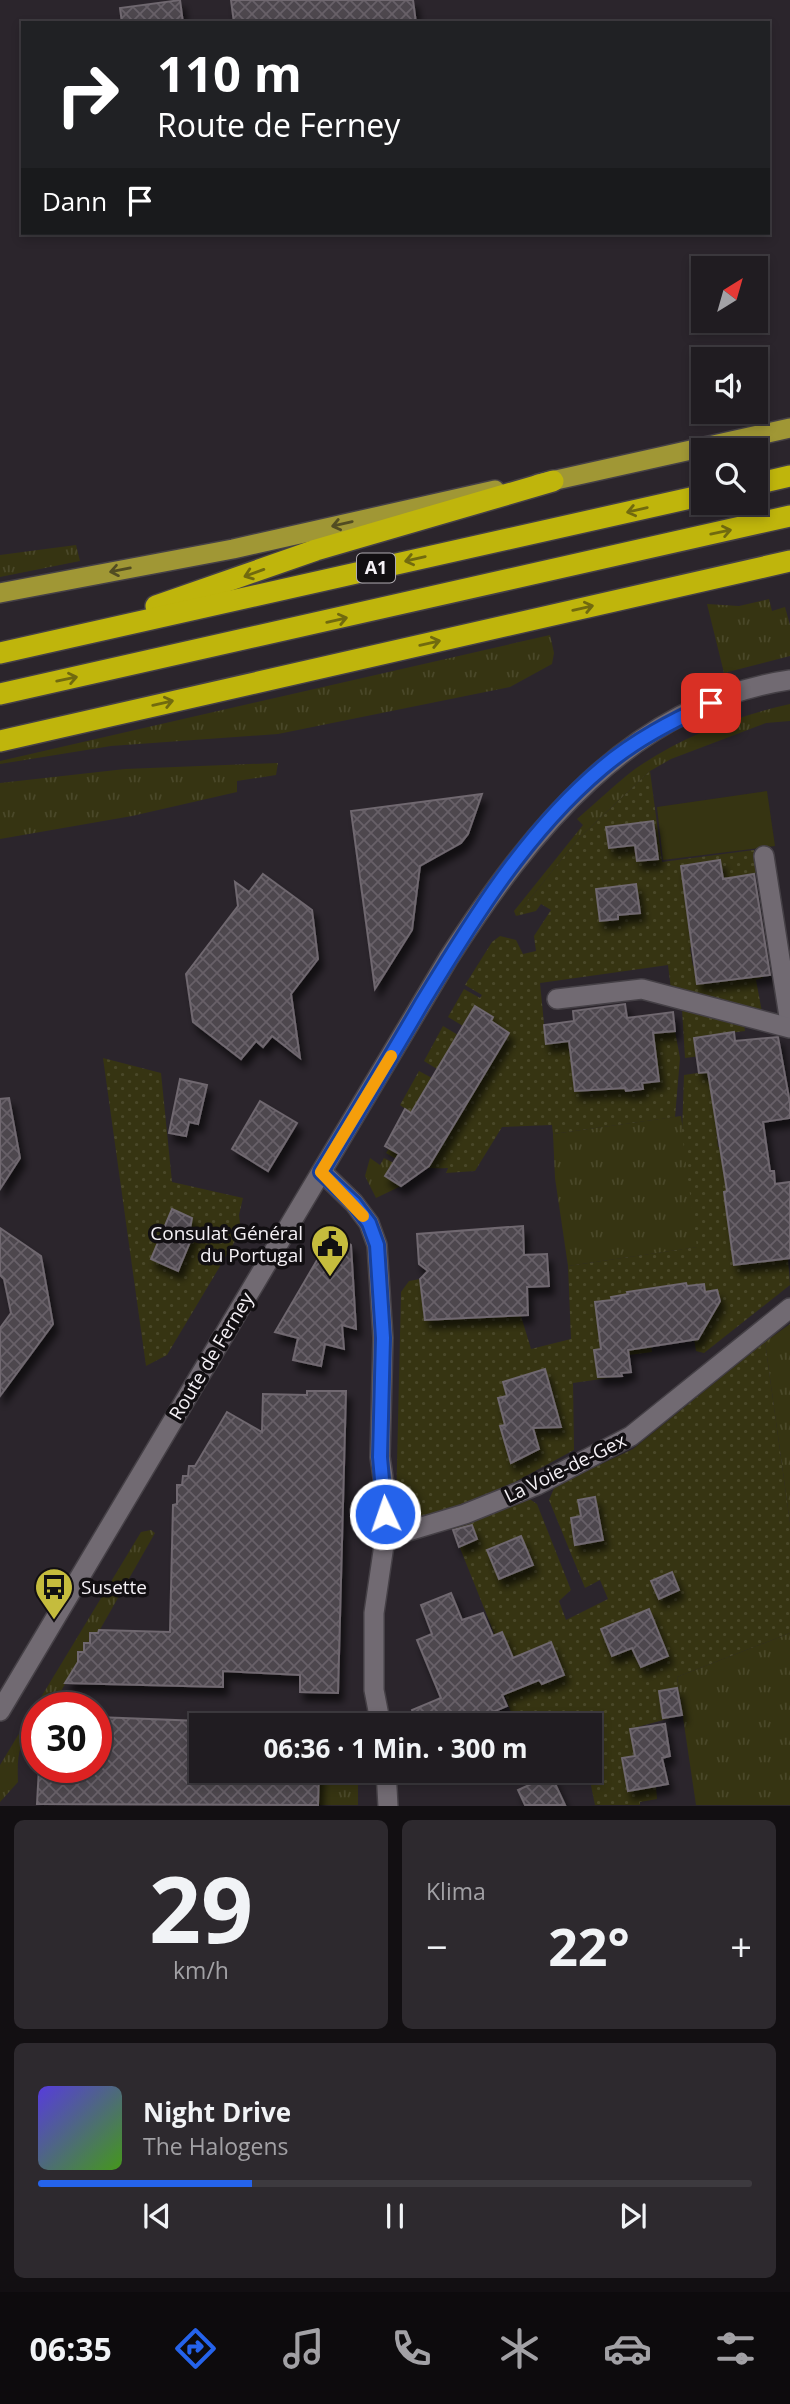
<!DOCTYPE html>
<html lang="de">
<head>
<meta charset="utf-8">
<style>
	body { margin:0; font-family:"Open Sans",sans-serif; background:#2d292e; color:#f1f3f6; height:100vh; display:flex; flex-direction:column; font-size:26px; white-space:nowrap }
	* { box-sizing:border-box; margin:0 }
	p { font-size:23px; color:#a2a1a5 }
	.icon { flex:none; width:38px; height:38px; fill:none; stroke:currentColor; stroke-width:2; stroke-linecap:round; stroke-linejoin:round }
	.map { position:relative; height:1806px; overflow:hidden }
	.side { display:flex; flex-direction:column; gap:14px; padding:14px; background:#120f12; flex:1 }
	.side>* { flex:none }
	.guide { position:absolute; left:21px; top:21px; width:749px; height:214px; border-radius:0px; box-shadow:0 4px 10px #0003,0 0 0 2px #3d3a3f; background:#202124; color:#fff; overflow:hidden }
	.needle { width:46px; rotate:37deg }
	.tools { position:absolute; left:691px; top:256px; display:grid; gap:14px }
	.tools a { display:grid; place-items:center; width:77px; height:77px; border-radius:0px; background:#201c21; box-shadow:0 4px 10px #0003,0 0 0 2px #3d3a3f; font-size:35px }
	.speed { position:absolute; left:21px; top:1692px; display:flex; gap:14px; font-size:35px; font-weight:700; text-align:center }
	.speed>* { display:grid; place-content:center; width:91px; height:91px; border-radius:50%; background:#201c21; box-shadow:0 4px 10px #0003,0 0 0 2px #3d3a3f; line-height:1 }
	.speed .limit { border:10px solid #d22; background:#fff; color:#111 }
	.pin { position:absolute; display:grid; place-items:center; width:60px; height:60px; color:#fff; margin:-30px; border-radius:14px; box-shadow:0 4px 10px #0006 }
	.me { position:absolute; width:77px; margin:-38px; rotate:357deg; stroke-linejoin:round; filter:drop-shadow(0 0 5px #0008) }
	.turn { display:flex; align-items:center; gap:24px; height:147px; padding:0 21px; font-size:32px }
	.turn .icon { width:91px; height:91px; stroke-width:2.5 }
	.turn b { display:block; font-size:49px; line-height:60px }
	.then { display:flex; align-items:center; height:66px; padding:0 21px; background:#0003; gap:14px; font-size:26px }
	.big { font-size:52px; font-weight:700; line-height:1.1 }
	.side .tile { flex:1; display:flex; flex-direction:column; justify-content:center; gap:10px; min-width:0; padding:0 24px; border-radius:10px; background:#2d292e }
	.side .dial { align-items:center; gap:0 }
	.dial b { font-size:91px; line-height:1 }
	.song { display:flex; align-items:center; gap:21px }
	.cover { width:84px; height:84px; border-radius:10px; background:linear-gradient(135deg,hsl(250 70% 55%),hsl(100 70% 35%)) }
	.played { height:7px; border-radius:4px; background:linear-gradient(90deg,#2563eb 30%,#3d3a3f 30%) }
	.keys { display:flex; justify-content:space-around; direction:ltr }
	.heat { display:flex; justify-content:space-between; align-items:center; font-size:38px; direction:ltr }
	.side .tiles { flex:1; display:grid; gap:14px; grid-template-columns:1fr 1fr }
	.tile:last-child { grid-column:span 2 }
	.trip { position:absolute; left:189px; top:1713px; width:413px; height:70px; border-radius:0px; background:#201c21; box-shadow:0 4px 10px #0003,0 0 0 2px #3d3a3f; font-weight:700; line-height:70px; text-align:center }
	.tabs { display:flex; height:112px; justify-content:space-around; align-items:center; background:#0d0b0d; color:#a2a1a5 }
	.tabs .icon { width:49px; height:49px }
	.tabs .on { color:#2563eb }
	.tabs b { font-size:32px; color:#f1f3f6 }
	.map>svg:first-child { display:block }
</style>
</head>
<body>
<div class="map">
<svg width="790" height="1806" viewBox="0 0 790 1806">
	<defs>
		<pattern id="grass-tufts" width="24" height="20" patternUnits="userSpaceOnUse" patternTransform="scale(1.75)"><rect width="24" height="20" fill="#363412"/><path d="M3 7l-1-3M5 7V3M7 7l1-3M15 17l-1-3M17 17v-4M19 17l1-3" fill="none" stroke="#4a4829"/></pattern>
		<pattern id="park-dots" width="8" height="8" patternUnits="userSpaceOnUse" patternTransform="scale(1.75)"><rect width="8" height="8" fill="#363412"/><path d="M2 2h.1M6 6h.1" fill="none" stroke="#4a4829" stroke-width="1.8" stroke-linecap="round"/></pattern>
		<pattern id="building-cross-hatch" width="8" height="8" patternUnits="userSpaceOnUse" patternTransform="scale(1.75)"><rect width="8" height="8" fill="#4d464e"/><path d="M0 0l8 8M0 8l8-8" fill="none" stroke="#676168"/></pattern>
		<filter id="shadow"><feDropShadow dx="4.5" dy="8" stdDeviation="3.5" flood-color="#0009"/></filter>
	</defs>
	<rect width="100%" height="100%" fill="#2b252c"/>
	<g fill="url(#grass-tufts)">
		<polygon points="76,545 80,561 0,577 0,555"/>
		<polygon points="769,599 772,611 785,607 790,625 790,656 724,673 707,604 739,606"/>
		<polygon points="550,635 554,653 552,664 510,687 278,734 111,746 0,764 0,761"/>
		<path d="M790,704V721L766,723L671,759L650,771L578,839L516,916L514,911L583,825L577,819C596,803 615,784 635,769C681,737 736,716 790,704Z"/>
		<polygon points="278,763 276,775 237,781 237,792 132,816 0,839 0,783 125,769"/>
		<polygon points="681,1116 698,1247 568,1266 555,1178 553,1134"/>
		<polygon points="370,1158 380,1165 384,1158 394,1163 386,1176 401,1186 376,1198 365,1176"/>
		<polygon points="790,1324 790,1523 765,1342"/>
		<path d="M151,1530L155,1533L98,1633H90V1643H84V1652L51,1708H37V1725L33,1723C18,1744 17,1758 18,1782L0,1802V1765L141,1532Z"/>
		<polygon points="790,1633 790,1805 696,1805 677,1677"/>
		<polygon points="319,1771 358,1771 358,1805 318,1805"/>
	</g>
	<g fill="url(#park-dots)">
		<path d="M650,771L662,862L754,850L758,873L738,876L742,899L690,948L693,966L737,960L761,968L763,978L756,980L762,1012L671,989L668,965L540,983L546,1044L640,1031L638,1016L653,1014L656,1033L675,1031L680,1058L675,1117L553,1134L552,1125L502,1127L475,1171L446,1173L448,1168C422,1169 408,1167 386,1153L394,1141L433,1159L509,1033L491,1021L493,1017L476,1006L463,1026L448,1017L464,989L480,998L482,995L465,985L492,942L500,936L516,940L523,954L536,951L534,936L551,910L541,904L536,911L516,916L578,839Z"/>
		<polygon points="682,1009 744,1023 745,1031 703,1036 708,1055 685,1058"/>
		<polygon points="443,1026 458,1035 437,1069 424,1061"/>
		<polygon points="103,1058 161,1073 172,1182 243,1198 239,1215 241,1231 167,1355 146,1366"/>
		<polygon points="419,1071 432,1078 411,1113 400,1105"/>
		<path d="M711,1071L718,1147L727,1146C723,1187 735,1223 744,1263L775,1260L787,1244L790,1285L704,1353L696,1351L693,1333L651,1346L652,1352L629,1355L627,1343L618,1344L622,1376L573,1383L574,1450L513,1483L417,1522L401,1518L396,1507L401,1292L409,1281L420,1279C421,1293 423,1307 426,1320L521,1316L531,1349L571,1339L568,1266L697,1247L682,1134L684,1075Z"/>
		<polygon points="765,1342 790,1523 790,1633 677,1677 682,1715 630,1729 635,1756 622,1758 628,1791 656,1786 657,1799 640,1802 640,1805 595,1805 588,1771 590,1726 516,1725 483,1639 494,1633 452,1528 528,1498 537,1504 571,1590 559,1601 566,1620 608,1599 600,1580 585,1588 549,1500 555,1486 633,1449"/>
	</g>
	<polygon fill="#363412" points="767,791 775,846 663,860 657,807"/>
	<g fill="url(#building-cross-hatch)" stroke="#6f686f" stroke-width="2" filter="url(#shadow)">
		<polygon points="180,0 183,23 122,23 120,8"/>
		<polygon points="231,0 413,0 416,23 234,23"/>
		<polygon points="482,794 468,834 461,843 420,866 412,930 375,989 351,811"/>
		<polygon points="653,821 658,859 637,861 635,845 609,848 606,827"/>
		<polygon points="720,860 723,879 754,874 770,975 697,984 681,866"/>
		<polygon points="263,874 312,910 318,959 291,994 300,1058 272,1036 263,1047 256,1041 241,1059 193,1022 186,974 238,906 235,882 249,892"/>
		<polygon points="636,884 640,913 618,915 618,919 600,921 596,889"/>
		<polygon points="625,1004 627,1018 673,1012 675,1031 653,1033 659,1081 642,1083 643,1089 626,1091 625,1088 575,1091 569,1041 546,1044 544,1025 574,1021 573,1011"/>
		<polygon points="475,1006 493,1017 491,1021 509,1033 429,1166 401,1186 385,1176 399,1154 385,1146 405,1109 411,1113"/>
		<polygon points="734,1032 735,1041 778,1037 790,1103 790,1118 763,1122 770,1171 774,1171 775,1184 790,1182 790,1258 734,1265 724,1192 727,1191 708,1072 699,1073 694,1038"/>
		<polygon points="180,1079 207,1085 198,1124 189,1122 186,1136 169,1133"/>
		<polygon points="9,1098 20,1158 0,1189 0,1099"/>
		<polygon points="260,1101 297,1123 268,1171 232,1149"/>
		<polygon points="172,1209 192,1218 190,1229 195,1230 178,1271 151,1259"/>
		<polygon points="523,1226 524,1255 547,1254 549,1286 527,1287 528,1315 425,1320 420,1279 428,1271 419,1264 417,1234"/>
		<polygon points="0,1228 41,1256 53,1324 0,1396 0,1328 11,1313 4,1279 0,1275"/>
		<polygon points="330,1238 342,1239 351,1245 356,1329 342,1325 344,1349 325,1344 321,1366 293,1360 298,1338 275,1332"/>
		<polygon points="686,1283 687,1286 704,1284 705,1292 717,1290 720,1301 698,1339 628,1350 631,1372 621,1373 622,1376 598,1377 594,1350 601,1349 595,1302 612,1300 611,1297 628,1294 627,1292"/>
		<polygon points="545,1369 561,1427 533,1428 539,1449 511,1463 500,1426 505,1425 498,1398 507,1396 503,1382"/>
		<polygon points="307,1391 346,1391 338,1693 300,1692 300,1675 223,1671 223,1687 65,1683 78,1662 78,1652 84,1652 84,1643 90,1643 90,1633 98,1633 99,1630 170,1632 173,1505 177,1504 177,1485 182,1485 183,1476 188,1476 189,1466 195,1466 227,1412 262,1432 263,1394 307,1395"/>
		<polygon points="595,1497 603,1540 575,1545 571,1518 581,1516 578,1500"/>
		<polygon points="472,1525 477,1539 459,1547 453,1530"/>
		<polygon points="521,1536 533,1565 499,1579 487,1550"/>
		<polygon points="672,1572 679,1590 659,1599 651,1581"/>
		<polygon points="451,1593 462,1620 483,1613 493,1636 502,1632 513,1658 551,1642 564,1675 542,1684 539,1680 502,1695 507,1706 460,1726 418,1726 412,1710 441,1698 417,1640 432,1634 421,1605"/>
		<polygon points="649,1609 668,1656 641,1667 632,1648 612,1656 601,1629"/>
		<polygon points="677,1688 682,1715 663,1718 659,1691"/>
		<polygon points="96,1717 201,1721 201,1771 319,1771 318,1805 37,1804 39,1768 96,1768"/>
		<polygon points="665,1724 670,1756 662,1758 668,1784 628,1791 622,1758 635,1756 630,1729"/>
		<polygon points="551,1775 565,1805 525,1805 518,1790"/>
	</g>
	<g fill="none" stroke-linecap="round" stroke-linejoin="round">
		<defs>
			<g id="minor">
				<polyline points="764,856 790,1023"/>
				<polyline points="557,999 642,989 790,1028"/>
				<polyline points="322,1172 354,1203 369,1223 377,1245 383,1338 380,1457 385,1490 385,1538 374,1613 374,1690 381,1726"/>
				<polyline points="385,1538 465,1514 537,1485 631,1436 790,1308"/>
				<polyline points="386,1771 388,1806"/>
			</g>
			<path id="tertiary" d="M0,1711L448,959C529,833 631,703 790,680"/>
			<g id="primary">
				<polyline points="538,484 790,428"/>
				<polyline points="0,593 233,549 495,490"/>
			</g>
			<g id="motorway">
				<polyline points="756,484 790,476"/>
				<polyline points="156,606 316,550 553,481"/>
				<polyline points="0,653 704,495"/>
				<polyline points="0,694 790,516"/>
				<polyline points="0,741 790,561"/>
			</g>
		</defs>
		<use href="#minor" stroke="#454046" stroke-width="22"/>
		<use href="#tertiary" stroke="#454046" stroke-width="22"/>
		<use href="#primary" stroke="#454046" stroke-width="22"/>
		<use href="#motorway" stroke="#454046" stroke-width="24"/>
		<use href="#minor" stroke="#716a72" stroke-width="19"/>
		<use href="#tertiary" stroke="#716a72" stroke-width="19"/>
		<use href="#primary" stroke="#a09735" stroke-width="19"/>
		<use href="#motorway" stroke="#bfb50c" stroke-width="21"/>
	</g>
	<defs><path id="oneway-shaft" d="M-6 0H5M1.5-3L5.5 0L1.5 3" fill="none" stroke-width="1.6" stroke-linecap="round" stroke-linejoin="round" transform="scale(1.75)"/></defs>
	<g stroke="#716a0f">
		<use href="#oneway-shaft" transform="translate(637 510) rotate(167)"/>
		<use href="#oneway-shaft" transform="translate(721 532) rotate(-12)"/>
		<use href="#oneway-shaft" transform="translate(415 559) rotate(167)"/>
		<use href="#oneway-shaft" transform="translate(254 573) rotate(160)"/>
		<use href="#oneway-shaft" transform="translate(583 608) rotate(-13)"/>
		<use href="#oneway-shaft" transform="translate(337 620) rotate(-13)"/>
		<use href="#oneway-shaft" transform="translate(430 643) rotate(-13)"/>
		<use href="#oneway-shaft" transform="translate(67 679) rotate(-12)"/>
		<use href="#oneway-shaft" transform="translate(163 703) rotate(-13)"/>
	</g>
	<g stroke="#524c22">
		<use href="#oneway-shaft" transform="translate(342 524) rotate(167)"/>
		<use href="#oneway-shaft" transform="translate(120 570) rotate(169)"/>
	</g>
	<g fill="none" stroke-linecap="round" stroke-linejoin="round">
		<defs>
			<path id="route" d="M385,1514L380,1457L383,1338L377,1245L369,1223L354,1203L321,1172C355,1116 389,1060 422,1003C473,919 526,832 602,768C635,740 672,721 711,703"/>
		</defs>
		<use href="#route" stroke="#184099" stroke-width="18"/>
		<use href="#route" stroke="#2563eb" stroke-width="12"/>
		<polyline stroke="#f59e0b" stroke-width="12" points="363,1216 321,1172 391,1056"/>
	</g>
	<defs>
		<symbol id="civic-pin" viewBox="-11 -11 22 30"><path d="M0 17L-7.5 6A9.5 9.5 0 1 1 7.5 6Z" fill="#c5bc3d" stroke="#120f12"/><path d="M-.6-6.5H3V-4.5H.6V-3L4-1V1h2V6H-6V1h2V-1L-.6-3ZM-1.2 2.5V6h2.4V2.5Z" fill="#111"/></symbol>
		<symbol id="bus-pin" viewBox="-11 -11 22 30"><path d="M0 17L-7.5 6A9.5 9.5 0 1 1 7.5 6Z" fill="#c5bc3d" stroke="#120f12"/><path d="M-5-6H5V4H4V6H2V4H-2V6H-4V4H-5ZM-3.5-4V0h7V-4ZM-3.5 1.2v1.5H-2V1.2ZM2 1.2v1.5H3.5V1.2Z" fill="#111"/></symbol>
	</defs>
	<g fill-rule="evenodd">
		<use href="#civic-pin" x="308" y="1222" width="44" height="60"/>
		<use href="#bus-pin" x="32" y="1565" width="44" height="60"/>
	</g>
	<g text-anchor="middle" stroke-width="7" stroke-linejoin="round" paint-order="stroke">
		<rect fill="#120f12" stroke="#b0acb1" stroke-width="2" x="357" y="553.5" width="38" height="29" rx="5"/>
		<g font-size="18" font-weight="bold" fill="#f4f0f5">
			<text x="376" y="574">A1</text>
		</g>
		<g font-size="19" fill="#f4f0f5" stroke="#120f12" text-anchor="end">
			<text x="303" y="1240">Consulat Général<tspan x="303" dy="22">du Portugal</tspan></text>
			<text x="81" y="1594" text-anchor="start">Susette</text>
		</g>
		<g font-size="19" fill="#f4f0f5" stroke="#120f12">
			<text transform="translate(211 1356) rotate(-59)" y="7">Route de Ferney</text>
			<text transform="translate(565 1468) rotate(-26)" y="7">La Voie-de-Gex</text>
		</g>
	</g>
</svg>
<div class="tools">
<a><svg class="needle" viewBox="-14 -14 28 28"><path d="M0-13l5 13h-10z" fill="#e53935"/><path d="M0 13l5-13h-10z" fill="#a2a1a5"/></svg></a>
<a><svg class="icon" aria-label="sound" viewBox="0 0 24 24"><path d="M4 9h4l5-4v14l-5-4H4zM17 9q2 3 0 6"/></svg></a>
<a><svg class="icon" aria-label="search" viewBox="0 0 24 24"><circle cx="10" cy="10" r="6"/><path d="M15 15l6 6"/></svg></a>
</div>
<div class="speed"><div class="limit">30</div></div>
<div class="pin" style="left:711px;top:703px;background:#d93025"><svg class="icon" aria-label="arrive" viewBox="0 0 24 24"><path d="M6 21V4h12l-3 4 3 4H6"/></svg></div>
<svg class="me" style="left:385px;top:1514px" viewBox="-20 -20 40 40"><circle r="17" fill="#2563eb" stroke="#fff" stroke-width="3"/><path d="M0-11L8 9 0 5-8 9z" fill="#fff"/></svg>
<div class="trip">06:36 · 1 Min. · 300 m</div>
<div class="guide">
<div class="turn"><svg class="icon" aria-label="right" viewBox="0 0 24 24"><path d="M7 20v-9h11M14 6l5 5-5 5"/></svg><div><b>110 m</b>Route de Ferney</div></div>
<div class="then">Dann<svg class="icon" aria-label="arrive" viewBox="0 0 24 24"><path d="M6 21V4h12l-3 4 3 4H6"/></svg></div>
</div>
</div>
<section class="side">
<div class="tiles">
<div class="tile dial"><b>29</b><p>km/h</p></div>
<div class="tile"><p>Klima</p>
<div class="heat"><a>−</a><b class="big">22°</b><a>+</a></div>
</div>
<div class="tile">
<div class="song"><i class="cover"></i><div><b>Night Drive</b><p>The Halogens</p></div></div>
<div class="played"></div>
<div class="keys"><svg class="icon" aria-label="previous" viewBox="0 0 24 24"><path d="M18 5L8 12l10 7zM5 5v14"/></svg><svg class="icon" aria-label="pause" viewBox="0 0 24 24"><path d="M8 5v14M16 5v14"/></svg><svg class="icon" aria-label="next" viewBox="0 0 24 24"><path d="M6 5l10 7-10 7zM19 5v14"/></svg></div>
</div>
</div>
</section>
<nav class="tabs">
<b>06:35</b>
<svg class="icon on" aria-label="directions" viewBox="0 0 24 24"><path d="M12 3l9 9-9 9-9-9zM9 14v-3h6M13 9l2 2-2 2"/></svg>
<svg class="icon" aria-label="music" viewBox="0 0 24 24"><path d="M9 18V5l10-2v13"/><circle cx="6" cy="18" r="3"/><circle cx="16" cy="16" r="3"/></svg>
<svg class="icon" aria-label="phone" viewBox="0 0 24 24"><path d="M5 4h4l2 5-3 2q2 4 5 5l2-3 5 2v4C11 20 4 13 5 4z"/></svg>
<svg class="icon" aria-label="climate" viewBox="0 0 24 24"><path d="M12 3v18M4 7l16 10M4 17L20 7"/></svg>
<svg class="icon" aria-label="car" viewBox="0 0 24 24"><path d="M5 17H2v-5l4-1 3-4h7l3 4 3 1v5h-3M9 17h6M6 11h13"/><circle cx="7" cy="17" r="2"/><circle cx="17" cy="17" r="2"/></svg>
<svg class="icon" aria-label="filters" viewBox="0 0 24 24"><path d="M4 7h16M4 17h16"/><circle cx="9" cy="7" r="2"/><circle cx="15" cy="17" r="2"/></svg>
</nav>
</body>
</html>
